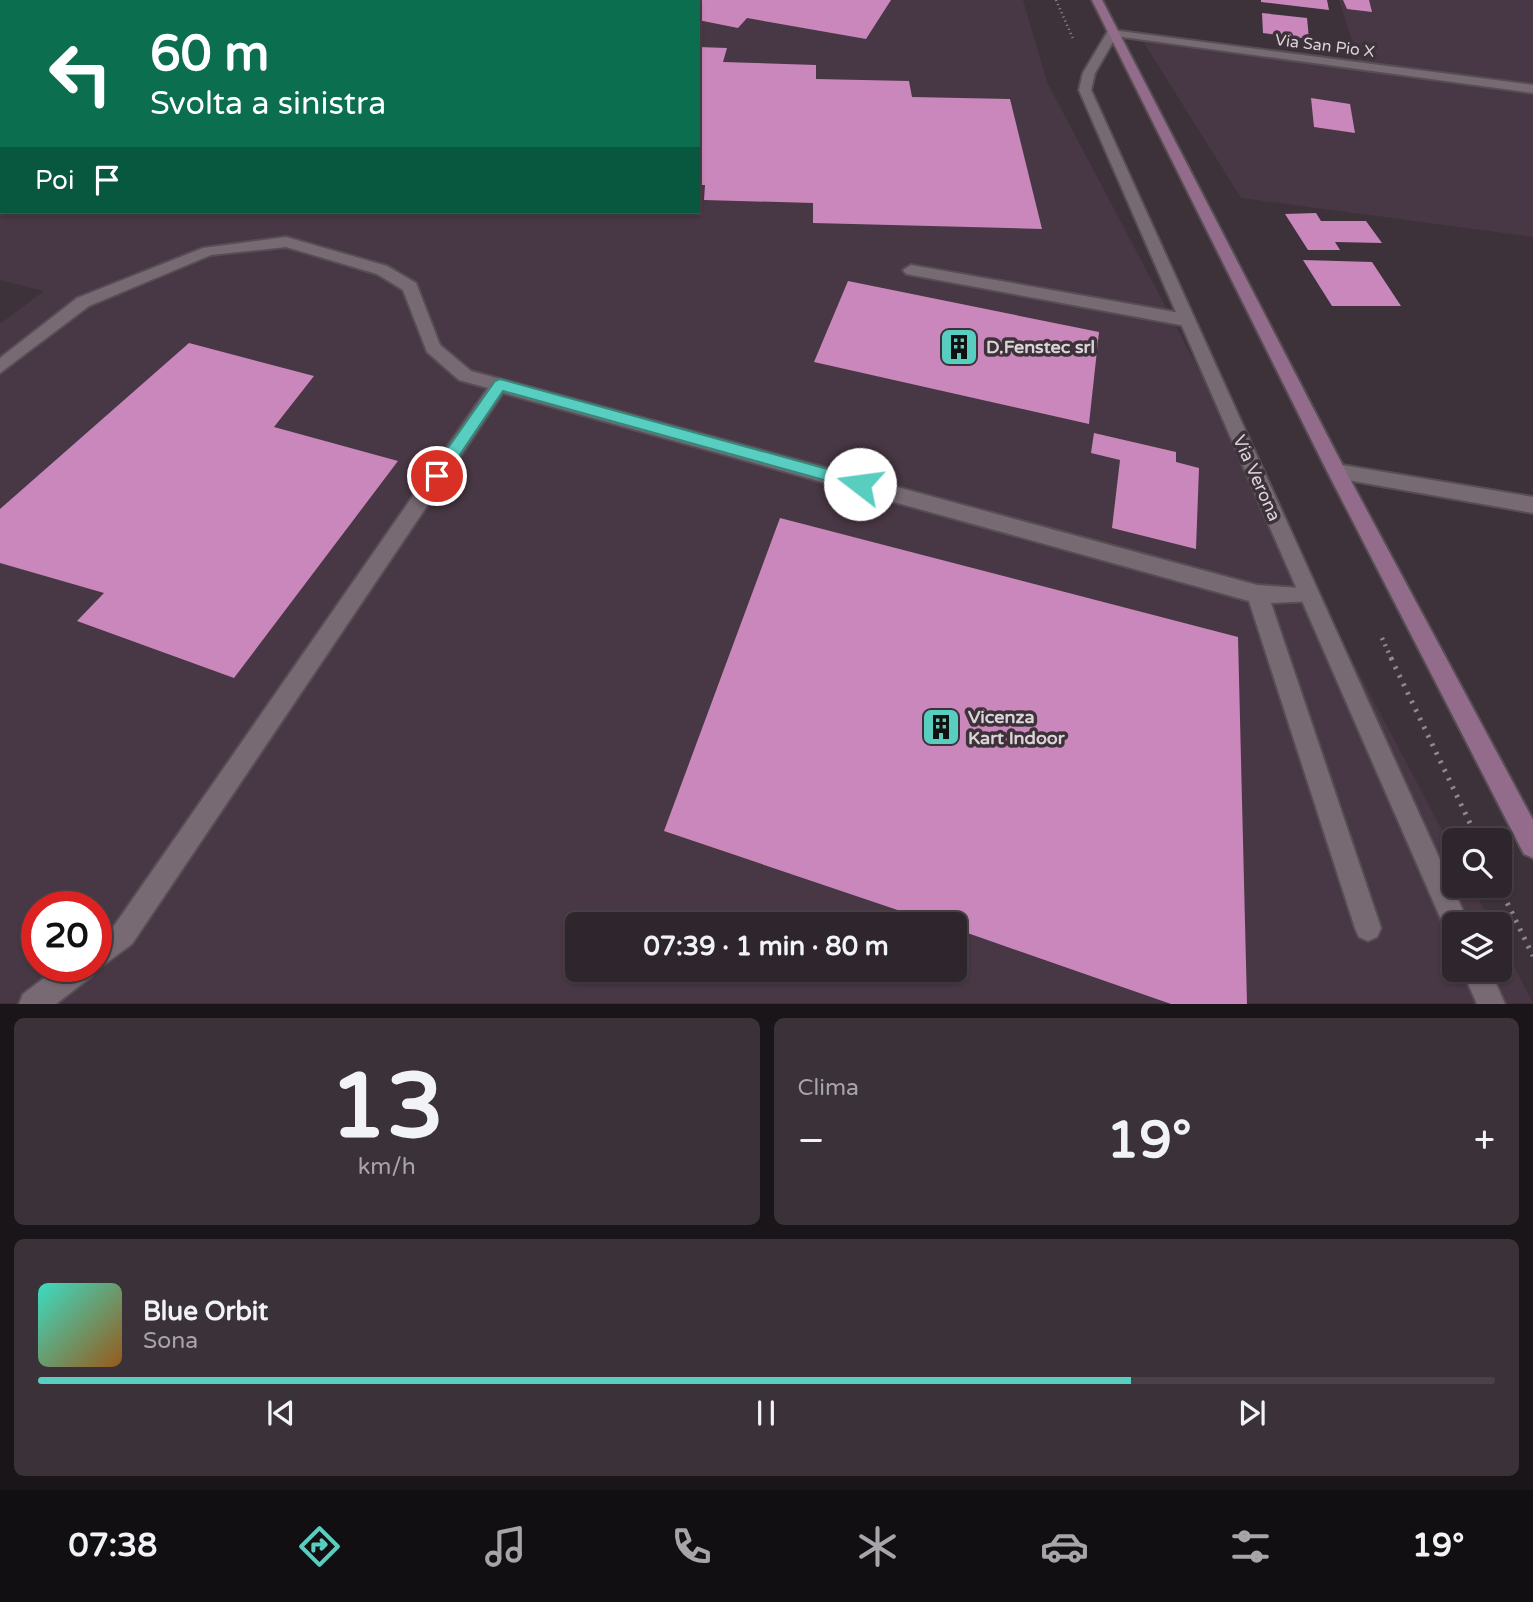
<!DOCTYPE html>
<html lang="it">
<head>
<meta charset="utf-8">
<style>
	body { margin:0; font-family:"Varela Round",sans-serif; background:#3a3238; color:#f1f3f6; height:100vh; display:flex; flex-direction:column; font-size:26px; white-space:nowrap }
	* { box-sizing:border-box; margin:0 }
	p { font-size:23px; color:#a7a5a9 }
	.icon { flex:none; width:38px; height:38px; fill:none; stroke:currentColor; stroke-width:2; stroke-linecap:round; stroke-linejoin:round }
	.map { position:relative; height:1004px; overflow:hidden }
	.drawer { display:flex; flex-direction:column; gap:14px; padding:14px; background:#191518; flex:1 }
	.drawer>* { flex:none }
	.banner { position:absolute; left:0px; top:0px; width:700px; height:214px; box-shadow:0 2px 5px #0004,0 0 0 2px #494348; background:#0b6e4f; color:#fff; overflow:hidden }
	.tools { position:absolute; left:1442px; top:828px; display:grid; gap:14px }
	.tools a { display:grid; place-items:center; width:70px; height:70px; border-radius:10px; background:#2e262c; box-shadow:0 2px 5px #0004,0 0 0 2px #494348; font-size:35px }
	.speed { position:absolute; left:21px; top:891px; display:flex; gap:14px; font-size:35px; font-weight:700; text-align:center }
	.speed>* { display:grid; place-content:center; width:91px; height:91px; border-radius:50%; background:#2e262c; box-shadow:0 2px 5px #0004,0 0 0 2px #494348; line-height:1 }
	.speed .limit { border:10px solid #d22; background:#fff; color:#111 }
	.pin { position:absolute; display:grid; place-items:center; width:60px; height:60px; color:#fff; margin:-30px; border:4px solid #fff; border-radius:50%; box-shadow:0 2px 7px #0007 }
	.me { position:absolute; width:77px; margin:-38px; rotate:285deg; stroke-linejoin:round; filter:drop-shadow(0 0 5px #0008) }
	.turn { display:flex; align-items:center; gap:24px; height:147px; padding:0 35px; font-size:32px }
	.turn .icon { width:91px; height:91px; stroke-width:2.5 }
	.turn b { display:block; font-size:49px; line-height:60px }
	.then { display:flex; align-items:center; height:66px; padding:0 35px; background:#0003; gap:14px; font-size:26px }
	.big { font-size:52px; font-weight:700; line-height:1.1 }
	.drawer .card { flex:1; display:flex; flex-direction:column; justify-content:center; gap:10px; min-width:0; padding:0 24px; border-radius:10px; background:#3a3238 }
	.drawer .dial { align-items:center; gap:0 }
	.dial b { font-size:91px; line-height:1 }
	.song { display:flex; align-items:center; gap:21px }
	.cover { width:84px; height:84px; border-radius:10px; background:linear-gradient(135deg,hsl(170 70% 55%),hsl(30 70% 35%)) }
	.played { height:7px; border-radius:4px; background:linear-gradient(90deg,#58cec1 75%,#494348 75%) }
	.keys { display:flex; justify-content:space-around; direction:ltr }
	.heat { display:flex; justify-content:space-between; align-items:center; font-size:38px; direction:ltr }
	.drawer .tiles { flex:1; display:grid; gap:14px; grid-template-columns:1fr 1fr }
	.card:last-child { grid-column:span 2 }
	.trip { position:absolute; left:565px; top:912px; width:402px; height:70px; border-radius:10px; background:#2e262c; box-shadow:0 2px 5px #0004,0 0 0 2px #494348; font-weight:700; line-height:70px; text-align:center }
	.menu { display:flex; height:112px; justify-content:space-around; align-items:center; background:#120f12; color:#a7a5a9 }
	.menu .icon { width:49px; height:49px }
	.menu .active { color:#58cec1 }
	.menu b { font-size:32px; color:#f1f3f6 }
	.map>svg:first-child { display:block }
</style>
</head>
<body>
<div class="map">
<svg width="1533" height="1004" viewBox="0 0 1533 1004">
	<rect width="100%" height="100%" fill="#3d323a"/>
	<g fill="#483744" fill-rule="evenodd">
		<path d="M0,0H1023L1047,82L1454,853V886H1471L1492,924H1454V970H1500V939L1533,1003H0V324L44,291L0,280ZM2,2H698V212H2ZM37,906H96V966H37ZM578,924H956V970H578Z"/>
		<polygon points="1339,0 1533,0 1533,237 1241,198 1141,38 1360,65"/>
	</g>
	<g fill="#ca87bb">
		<polygon points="698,0 891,0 866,39 747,18 738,28 698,20"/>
		<polygon points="1261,0 1327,0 1329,10 1261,2"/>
		<polygon points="1343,0 1369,0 1372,12 1347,9"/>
		<polygon points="1262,13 1307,18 1309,39 1263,33"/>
		<polygon points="698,47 727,48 723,62 816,65 816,79 909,81 912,97 1010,99 1042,229 813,223 813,203 704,200 705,185 698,185"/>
		<polygon points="1311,98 1350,104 1355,133 1314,127"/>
		<polygon points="1316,213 1321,221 1366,221 1382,243 1335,242 1340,250 1308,250 1285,214"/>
		<polygon points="1303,260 1372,262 1401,306 1332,306"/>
		<polygon points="848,281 1099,332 1089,424 814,362"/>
		<polygon points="189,343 314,376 274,427 398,461 234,678 77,621 104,593 0,563 0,509"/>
		<polygon points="1094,433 1176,452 1176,462 1199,468 1196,549 1112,528 1120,460 1091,453"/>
		<polygon points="780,518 1238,637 1247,1004 1171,1004 956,929 956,924 939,924 664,831"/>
	</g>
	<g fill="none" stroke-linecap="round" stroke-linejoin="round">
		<defs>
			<g id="service">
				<polygon points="1112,30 1533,85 1533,93 1108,35 1108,31"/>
				<polygon points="286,237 387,266 416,283 440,345 471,371 1257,585 1316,589 1319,595 1316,601 1271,603 1381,928 1377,937 1368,941 1359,937 1355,928 1249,601 503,393 132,944 105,964 95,968 92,976 56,1004 19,1004 23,994 60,966 96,966 96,938 114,926 488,388 459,380 427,352 403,290 377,274 286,247 211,255 89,306 0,373 0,358 77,298 203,248"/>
				<polygon points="911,265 1186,314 1194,320 1186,326 906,274 903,270"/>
			</g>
			<g id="minor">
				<polygon points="1108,31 1118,33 1095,73 1091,90 1465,915 1469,924 1454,924 1454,936 1447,933 1079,90 1083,73"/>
				<polygon points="1336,464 1533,497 1533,513 1336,478 1327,471"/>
				<polygon points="1462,970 1490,970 1505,1004 1477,1004"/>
			</g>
			<polygon id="secondary" points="1092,0 1102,0 1344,468 1533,820 1533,858 1524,854 1327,471"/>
		</defs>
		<use href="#service" stroke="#574e55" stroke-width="4"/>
		<use href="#minor" stroke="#574e55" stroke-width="4"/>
		<use href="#secondary" stroke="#574e55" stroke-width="4"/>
		<polyline stroke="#90878e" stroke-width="2.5" stroke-dasharray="1 3.5" stroke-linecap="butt" points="1056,0 1074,41"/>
		<polyline stroke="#90878e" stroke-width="4.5" stroke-dasharray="2 5" stroke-linecap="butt" points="1382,638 1392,660"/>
		<g stroke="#90878e" stroke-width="5" stroke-dasharray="2.5 7" stroke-linecap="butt">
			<polyline points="1391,658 1478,840"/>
			<polyline points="1499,886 1533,956"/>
		</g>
		<use href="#service" fill="#776a73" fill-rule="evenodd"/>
		<use href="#minor" fill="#776a73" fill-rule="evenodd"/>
		<use href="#secondary" fill="#926c8a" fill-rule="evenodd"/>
	</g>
	<polygon fill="#58cec1" stroke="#39867d" stroke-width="2" points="500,379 860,478 867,484 860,490 503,391 442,481 431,481 431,472 495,381"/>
	<defs>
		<symbol id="building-square" viewBox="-11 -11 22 22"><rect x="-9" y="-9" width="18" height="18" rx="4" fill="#58cec1" stroke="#3d323a"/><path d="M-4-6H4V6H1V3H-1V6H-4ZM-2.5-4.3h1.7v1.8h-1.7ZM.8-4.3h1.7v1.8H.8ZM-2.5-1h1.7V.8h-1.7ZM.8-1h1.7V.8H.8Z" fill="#111"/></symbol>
	</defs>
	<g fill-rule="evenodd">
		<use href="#building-square" x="937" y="325" width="44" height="44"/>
		<use href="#building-square" x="919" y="705" width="44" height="44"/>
	</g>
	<g text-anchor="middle" stroke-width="7" stroke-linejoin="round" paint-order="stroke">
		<g font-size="16" fill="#dbd4d9" stroke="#3d323a">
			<text transform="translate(1325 45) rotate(7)" y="6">Via San Pio X</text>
		</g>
		<g font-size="18" font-weight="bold" fill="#dbd4d9" stroke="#3d323a" text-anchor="start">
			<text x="986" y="353">D.Fenstec srl</text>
			<text x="968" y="723">Vicenza<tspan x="968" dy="21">Kart Indoor</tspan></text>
		</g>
		<g font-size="18" fill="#dbd4d9" stroke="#3d323a">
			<text transform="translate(1257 478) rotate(66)" y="6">Via Verona</text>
		</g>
	</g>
</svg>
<div class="tools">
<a><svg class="icon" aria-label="search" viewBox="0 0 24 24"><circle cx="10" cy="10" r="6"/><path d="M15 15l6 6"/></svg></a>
<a><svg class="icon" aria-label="layers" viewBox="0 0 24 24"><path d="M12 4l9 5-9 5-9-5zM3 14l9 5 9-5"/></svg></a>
</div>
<div class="speed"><div class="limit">20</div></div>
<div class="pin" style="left:437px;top:476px;background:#d93025"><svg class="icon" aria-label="arrive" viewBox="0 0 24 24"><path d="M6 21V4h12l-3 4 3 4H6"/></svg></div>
<svg class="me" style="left:860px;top:484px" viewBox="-20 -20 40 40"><circle r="19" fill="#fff"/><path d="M0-13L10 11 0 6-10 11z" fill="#58cec1"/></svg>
<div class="trip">07:39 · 1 min · 80 m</div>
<div class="banner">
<div class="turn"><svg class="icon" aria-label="left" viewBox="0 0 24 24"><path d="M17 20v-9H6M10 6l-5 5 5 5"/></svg><div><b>60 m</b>Svolta a sinistra</div></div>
<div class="then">Poi<svg class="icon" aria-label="arrive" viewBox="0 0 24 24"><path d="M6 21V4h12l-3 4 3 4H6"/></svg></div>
</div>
</div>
<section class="drawer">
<div class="tiles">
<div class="card dial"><b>13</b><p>km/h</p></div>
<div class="card"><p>Clima</p>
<div class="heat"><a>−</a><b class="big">19°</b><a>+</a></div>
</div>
<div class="card">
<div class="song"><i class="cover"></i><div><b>Blue Orbit</b><p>Sona</p></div></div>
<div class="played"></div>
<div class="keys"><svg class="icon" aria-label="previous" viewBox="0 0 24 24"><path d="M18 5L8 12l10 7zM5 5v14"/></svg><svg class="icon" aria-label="pause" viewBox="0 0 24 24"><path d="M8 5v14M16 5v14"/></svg><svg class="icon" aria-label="next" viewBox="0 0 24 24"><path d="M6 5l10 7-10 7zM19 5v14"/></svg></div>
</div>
</div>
</section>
<nav class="menu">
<b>07:38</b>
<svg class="icon active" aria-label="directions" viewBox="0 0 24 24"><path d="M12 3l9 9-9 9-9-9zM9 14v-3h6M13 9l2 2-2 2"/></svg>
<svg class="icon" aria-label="music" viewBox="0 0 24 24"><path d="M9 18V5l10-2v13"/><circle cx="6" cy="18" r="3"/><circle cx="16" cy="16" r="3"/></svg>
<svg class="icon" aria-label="phone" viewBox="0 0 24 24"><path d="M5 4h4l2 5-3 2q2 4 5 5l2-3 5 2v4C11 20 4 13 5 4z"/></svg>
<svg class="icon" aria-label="climate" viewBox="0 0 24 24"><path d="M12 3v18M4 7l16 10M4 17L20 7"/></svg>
<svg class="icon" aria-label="car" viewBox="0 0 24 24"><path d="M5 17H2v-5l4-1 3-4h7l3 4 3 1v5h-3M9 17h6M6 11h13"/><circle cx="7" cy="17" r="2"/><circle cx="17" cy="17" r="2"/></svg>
<svg class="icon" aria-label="filters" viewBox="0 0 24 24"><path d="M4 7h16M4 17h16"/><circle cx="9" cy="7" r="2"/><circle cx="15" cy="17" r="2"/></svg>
<b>19°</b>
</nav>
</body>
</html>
